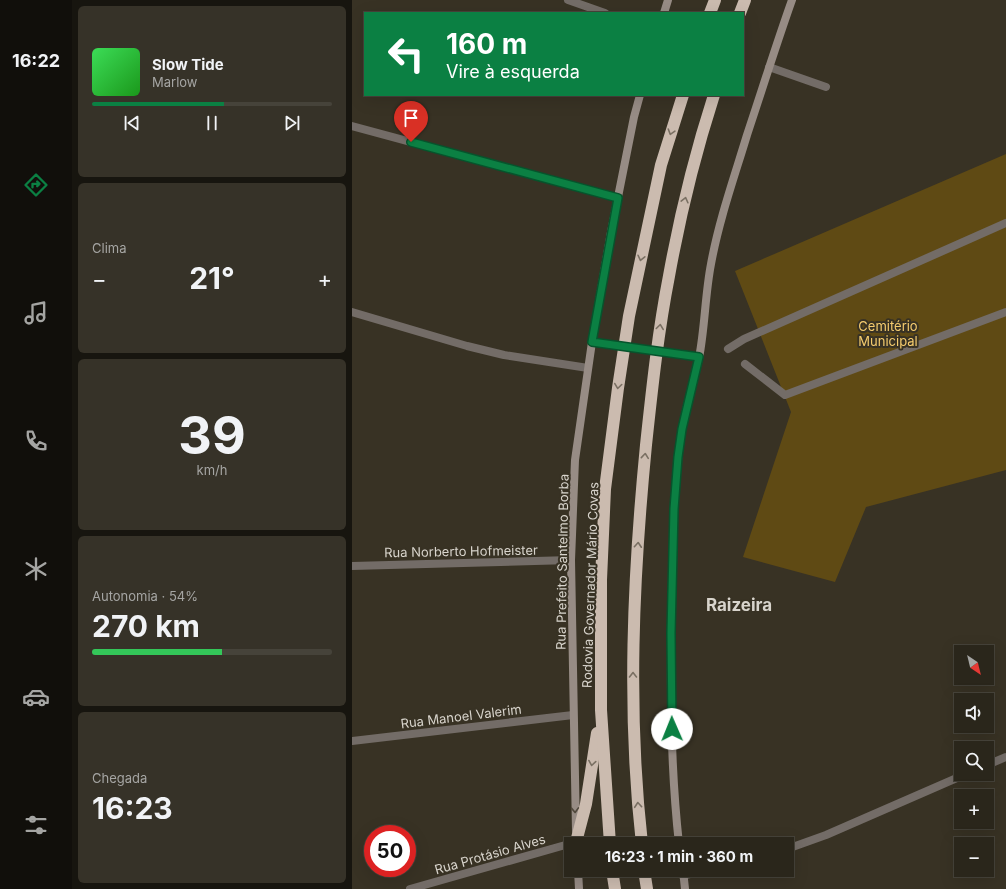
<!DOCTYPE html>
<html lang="pt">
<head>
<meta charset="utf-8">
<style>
	body { margin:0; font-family:Inter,sans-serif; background:#363228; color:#f1f3f6; height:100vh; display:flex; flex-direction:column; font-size:15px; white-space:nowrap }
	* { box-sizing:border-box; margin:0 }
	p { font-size:13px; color:#a5a5a3 }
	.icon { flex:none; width:22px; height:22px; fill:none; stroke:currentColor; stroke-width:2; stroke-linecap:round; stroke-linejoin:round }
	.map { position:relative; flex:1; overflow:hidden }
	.side { display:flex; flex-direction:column; gap:6px; padding:6px; background:#17150f; width:280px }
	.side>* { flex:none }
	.hud { position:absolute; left:12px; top:12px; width:380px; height:84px; border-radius:0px; box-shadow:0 4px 16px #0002,0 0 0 1px #46433a; background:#0b8043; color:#fff; overflow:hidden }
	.needle { width:26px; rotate:145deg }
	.buttons { position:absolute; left:602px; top:645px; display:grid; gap:8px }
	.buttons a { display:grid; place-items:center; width:40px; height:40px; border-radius:0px; background:#2a261b; box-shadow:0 4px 16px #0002,0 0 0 1px #46433a; font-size:20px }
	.speed { position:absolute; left:12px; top:825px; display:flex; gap:8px; font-size:20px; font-weight:700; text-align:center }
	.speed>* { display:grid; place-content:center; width:52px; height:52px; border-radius:50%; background:#2a261b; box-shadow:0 4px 16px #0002,0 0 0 1px #46433a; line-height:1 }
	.speed .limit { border:6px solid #d22; background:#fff; color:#111 }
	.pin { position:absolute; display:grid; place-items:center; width:34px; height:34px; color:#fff; margin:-41px -17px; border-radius:50% 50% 50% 0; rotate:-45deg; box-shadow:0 0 4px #0007 }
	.pin .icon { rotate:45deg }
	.me { position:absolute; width:44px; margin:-22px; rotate:359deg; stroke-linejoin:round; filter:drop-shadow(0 0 3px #0008) }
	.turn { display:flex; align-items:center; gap:14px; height:84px; padding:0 16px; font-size:18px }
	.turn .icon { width:52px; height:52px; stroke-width:2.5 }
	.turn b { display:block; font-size:28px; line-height:34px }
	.big { font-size:30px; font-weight:700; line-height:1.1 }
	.side .tile { flex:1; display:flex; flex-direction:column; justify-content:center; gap:6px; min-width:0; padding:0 14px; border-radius:6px; background:#363228 }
	.side .dial { align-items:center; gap:0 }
	.dial b { font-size:52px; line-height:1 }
	.song { display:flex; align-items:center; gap:12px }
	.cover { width:48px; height:48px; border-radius:6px; background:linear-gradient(135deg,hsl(130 70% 55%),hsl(120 70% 35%)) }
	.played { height:4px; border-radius:2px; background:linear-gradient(90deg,#0b8043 55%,#46433a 55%) }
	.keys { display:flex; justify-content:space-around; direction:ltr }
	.heat { display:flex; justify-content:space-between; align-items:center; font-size:22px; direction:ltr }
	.charge { height:6px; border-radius:3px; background:linear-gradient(90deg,#34c759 54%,#46433a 0) }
	.trip { position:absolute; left:212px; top:837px; width:230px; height:40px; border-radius:0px; background:#2a261b; box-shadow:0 4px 16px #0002,0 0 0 1px #46433a; font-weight:700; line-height:40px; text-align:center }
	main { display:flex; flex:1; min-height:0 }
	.tab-bar { display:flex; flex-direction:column; width:72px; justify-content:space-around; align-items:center; background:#110f0b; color:#a5a5a3 }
	.tab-bar .icon { width:28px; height:28px }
	.tab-bar .current { color:#0b8043 }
	.tab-bar b { font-size:18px; color:#f1f3f6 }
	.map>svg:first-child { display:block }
</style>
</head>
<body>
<main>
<nav class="tab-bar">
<b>16:22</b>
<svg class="icon current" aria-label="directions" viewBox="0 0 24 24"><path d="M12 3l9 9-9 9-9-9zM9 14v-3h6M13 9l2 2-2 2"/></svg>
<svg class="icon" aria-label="music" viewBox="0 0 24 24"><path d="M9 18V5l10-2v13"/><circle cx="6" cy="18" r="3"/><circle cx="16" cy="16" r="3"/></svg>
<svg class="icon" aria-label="phone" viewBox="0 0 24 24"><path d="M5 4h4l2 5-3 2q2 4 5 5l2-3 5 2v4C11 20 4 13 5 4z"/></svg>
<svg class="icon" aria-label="climate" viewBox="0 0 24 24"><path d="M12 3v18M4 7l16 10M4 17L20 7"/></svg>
<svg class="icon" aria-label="car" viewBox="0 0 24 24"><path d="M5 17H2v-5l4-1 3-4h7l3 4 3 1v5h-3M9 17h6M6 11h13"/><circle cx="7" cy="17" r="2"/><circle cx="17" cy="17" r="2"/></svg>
<svg class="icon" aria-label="filters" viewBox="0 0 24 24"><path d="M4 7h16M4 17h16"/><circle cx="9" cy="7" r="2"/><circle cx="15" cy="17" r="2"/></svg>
</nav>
<section class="side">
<div class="tile">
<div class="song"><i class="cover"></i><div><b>Slow Tide</b><p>Marlow</p></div></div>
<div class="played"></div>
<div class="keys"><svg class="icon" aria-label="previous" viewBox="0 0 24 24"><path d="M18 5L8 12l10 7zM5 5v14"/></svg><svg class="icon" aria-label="pause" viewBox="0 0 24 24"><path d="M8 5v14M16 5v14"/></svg><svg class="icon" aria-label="next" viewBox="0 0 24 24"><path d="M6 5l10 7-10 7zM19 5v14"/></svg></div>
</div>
<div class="tile"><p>Clima</p>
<div class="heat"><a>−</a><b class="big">21°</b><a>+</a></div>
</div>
<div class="tile dial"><b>39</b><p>km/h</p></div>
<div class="tile"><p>Autonomia · 54%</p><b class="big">270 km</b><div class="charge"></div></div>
<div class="tile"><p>Chegada</p><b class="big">16:23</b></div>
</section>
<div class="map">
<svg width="654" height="889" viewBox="0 0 654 889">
	<rect width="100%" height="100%" fill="#383224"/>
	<polygon fill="#5f4a14" points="654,154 654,470 514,507 483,582 391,557 439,412 383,271"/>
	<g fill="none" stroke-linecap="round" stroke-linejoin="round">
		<g stroke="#736c67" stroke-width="8">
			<polyline points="376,349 392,339 654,223"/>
			<polyline points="393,364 433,395 654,312"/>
		</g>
		<g stroke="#736c67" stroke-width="8">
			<polyline points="216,0 253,13"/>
			<polyline points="417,67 474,87"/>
			<polyline points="0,126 266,198"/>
			<polyline points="0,312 115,346 152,355 236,368"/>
			<polyline points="0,566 219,560"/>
			<polyline points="0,741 221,715"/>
			<polyline points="635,765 654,757"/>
			<polyline points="435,849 474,835 614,774"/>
			<polyline points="331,876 354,870"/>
			<polyline points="58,889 224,842"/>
		</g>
		<g stroke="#978c85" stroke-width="8">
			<polyline points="312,13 316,0"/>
			<polyline points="224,831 219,560 223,460 240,342 259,232 282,117 288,95"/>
			<path d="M327,844C318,762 318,680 320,598C321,542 321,485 330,430C334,406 342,382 347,358C353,327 353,295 359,264C367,220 382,178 395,135C410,90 424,45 440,0"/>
			<polyline points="226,870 227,889"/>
			<polyline points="331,870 333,889"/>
		</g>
		<g stroke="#cbbbaf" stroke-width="12">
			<polyline points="358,13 363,0"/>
			<polyline points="388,13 393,0"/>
			<polyline points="224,842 234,804 245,733"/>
			<polyline points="258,844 249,710 249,580 253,489 266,388 277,316 309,165 331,95"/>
			<path d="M290,844C275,711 281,578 294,445C300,389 306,332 317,276C328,215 343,154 362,95"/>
			<polyline points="260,870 263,889"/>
			<polyline points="292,870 295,889"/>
		</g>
		<polyline stroke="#978c85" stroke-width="8" points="240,342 347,357"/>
	</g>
	<defs><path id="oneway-chevron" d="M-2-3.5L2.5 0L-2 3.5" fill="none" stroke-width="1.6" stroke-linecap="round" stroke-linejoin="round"/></defs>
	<g stroke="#7a7063">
		<use href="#oneway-chevron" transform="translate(319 132) rotate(107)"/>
		<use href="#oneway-chevron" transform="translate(333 200) rotate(-76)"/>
		<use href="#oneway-chevron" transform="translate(289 258) rotate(103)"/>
		<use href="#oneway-chevron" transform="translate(308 327) rotate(-82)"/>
		<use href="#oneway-chevron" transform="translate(266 386) rotate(98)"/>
		<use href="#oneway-chevron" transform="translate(293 456) rotate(-84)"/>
		<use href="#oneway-chevron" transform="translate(286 545) rotate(-86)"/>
		<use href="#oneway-chevron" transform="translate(281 675) rotate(-90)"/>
		<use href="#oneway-chevron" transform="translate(240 763) rotate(99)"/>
		<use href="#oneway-chevron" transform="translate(286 805) rotate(-95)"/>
	</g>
	<use stroke="#50483c" href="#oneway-chevron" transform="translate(223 810) rotate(88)"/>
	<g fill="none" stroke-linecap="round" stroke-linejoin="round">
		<defs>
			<polyline id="route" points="59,142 266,198 240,342 347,357 330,429 326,457 322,509 319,633 320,729"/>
		</defs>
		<use href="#route" stroke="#07532c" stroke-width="10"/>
		<use href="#route" stroke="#0b8043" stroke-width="7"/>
	</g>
	<g text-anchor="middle" stroke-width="4" stroke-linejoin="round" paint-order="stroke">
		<g font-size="13" fill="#f5cc6e" stroke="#383224">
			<text x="536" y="331">Cemitério<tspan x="536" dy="15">Municipal</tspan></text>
		</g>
		<g font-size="13" fill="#d8d4cc" stroke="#383224">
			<text transform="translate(109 551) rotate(-1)" y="5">Rua Norberto Hofmeister</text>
			<text transform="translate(210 562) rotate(-89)" y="5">Rua Prefeito Santelmo Borba</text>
			<text transform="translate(238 585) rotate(-88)" y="5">Rodovia Governador Mário Covas</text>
			<text transform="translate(109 716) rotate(-7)" y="5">Rua Manoel Valerim</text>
			<text transform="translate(138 854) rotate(-16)" y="5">Rua Protásio Alves</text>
		</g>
		<g font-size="17" font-weight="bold" fill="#d8d4cc" stroke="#383224">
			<text x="387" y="611">Raizeira</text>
		</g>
	</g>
</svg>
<div class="buttons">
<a><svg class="needle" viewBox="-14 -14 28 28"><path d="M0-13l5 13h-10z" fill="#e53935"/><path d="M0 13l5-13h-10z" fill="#a5a5a3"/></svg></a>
<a><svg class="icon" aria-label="sound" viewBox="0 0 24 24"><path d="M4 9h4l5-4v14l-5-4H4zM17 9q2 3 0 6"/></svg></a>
<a><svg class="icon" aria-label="search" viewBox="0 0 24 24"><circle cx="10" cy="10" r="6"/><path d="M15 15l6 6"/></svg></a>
<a>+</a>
<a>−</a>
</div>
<div class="speed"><div class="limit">50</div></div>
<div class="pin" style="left:59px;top:142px;background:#d93025"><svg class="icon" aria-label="arrive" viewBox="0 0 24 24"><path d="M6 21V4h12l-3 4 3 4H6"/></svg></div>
<svg class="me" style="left:320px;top:729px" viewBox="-20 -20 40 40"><circle r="19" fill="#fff"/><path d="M0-13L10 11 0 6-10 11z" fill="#0b8043"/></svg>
<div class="trip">16:23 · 1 min · 360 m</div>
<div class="hud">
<div class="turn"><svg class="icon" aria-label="left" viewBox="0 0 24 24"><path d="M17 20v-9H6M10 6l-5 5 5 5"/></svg><div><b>160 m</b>Vire à esquerda</div></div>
</div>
</div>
</main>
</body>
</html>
